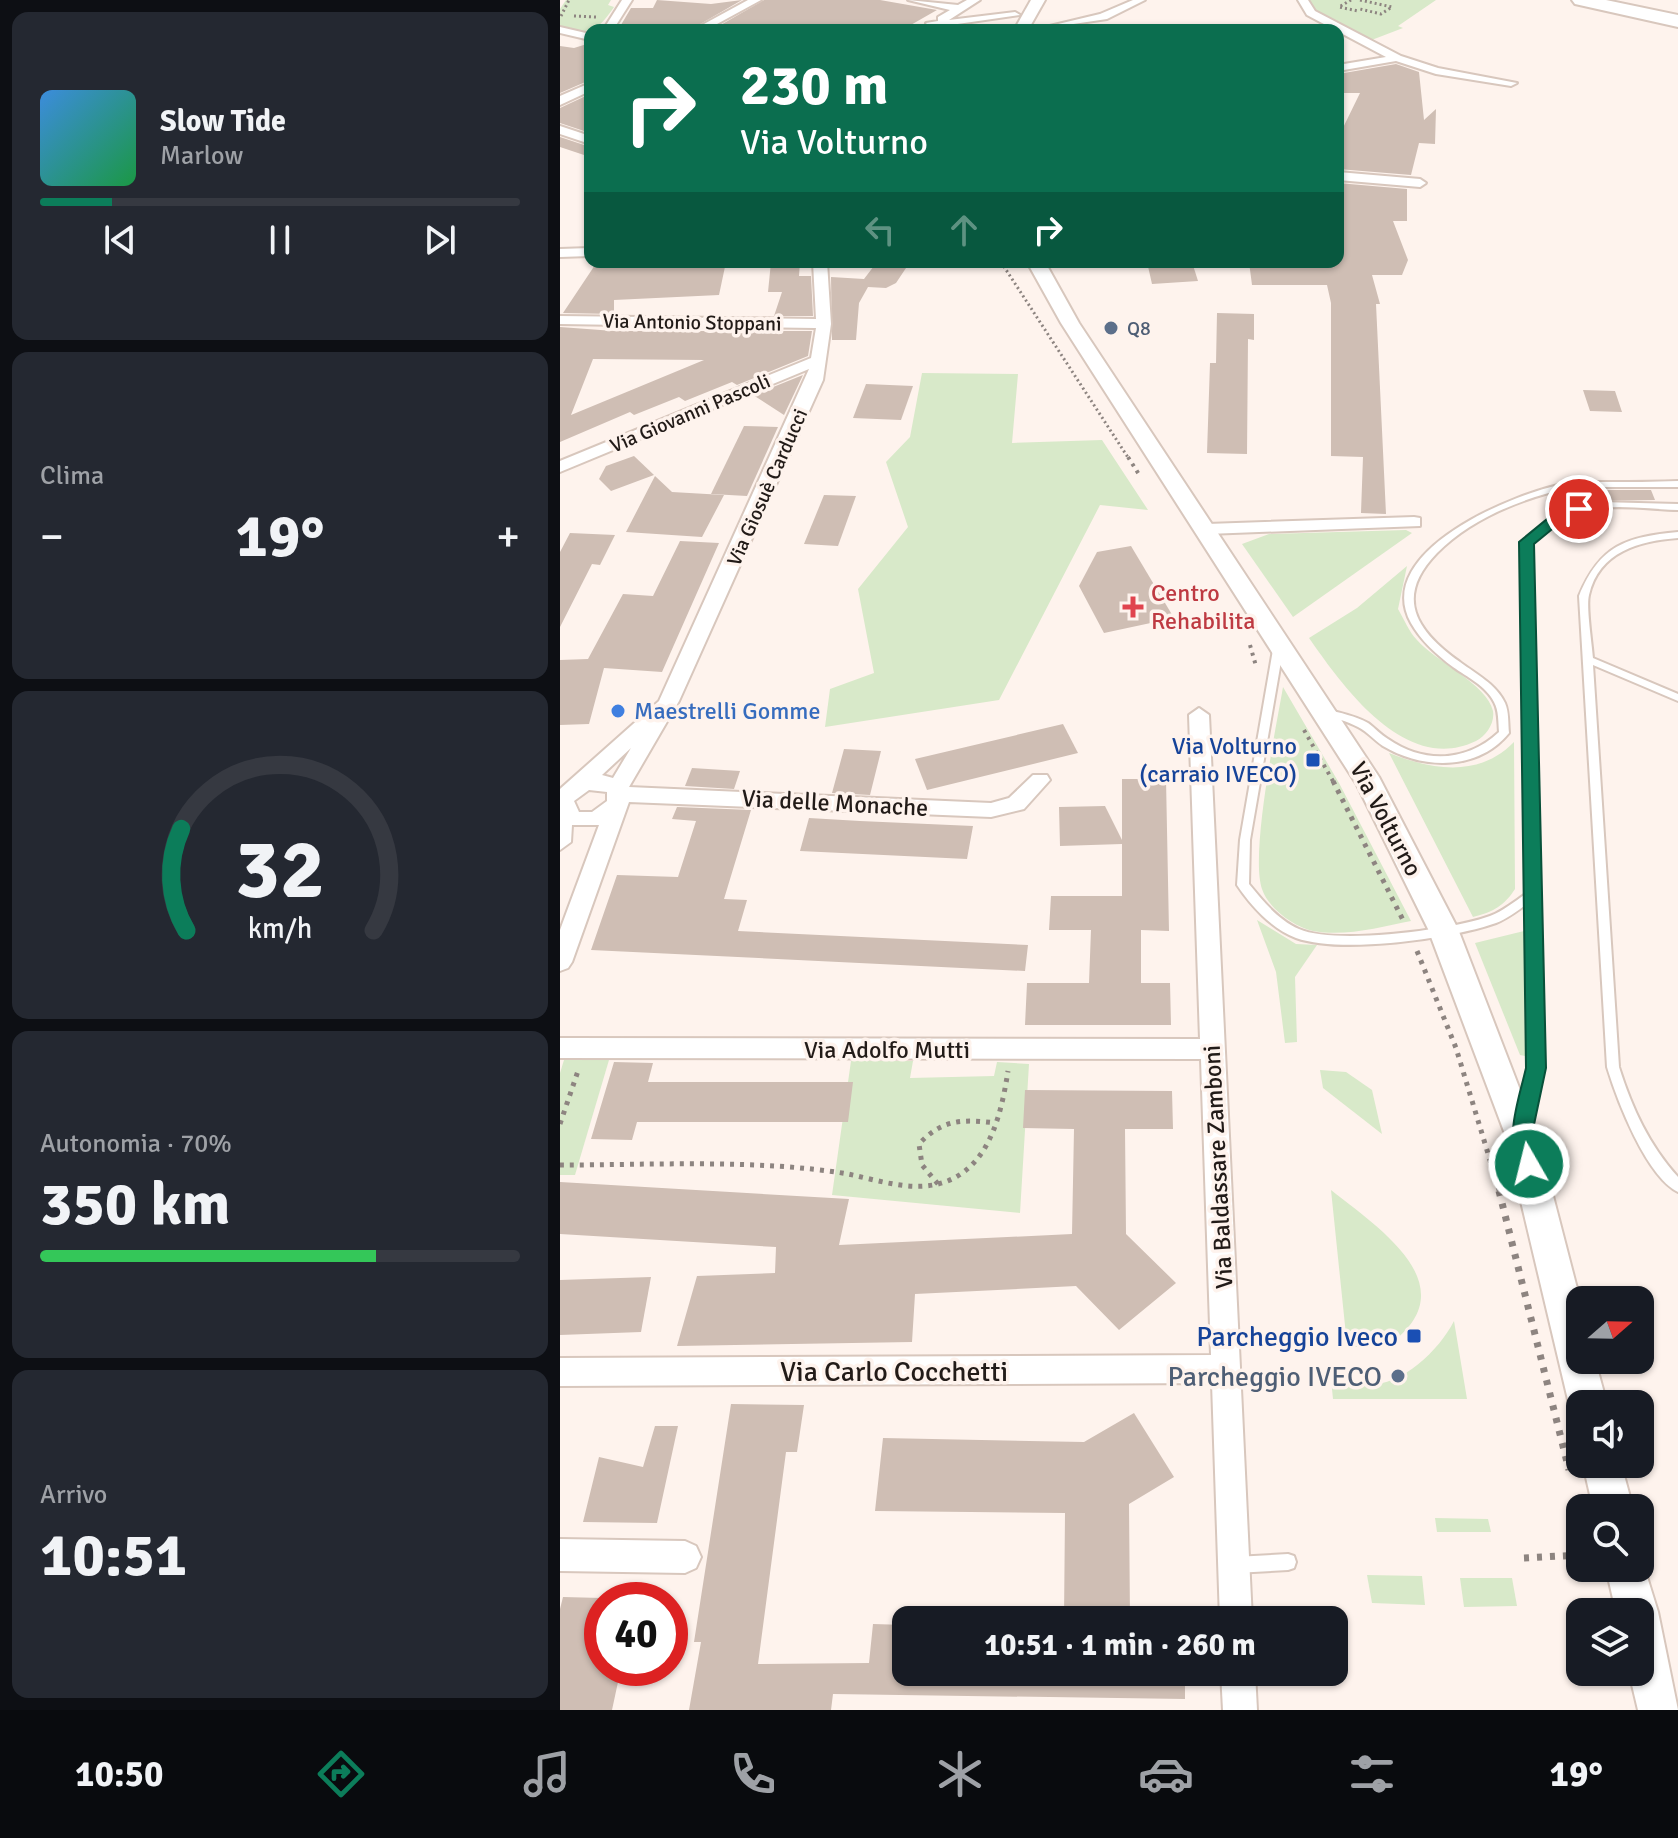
<!DOCTYPE html>
<html lang="it">
<head>
<meta charset="utf-8">
<style>
	body { margin:0; font-family:Signika,sans-serif; background:#242831; color:#f1f3f6; height:100vh; display:flex; flex-direction:column; font-size:30px; white-space:nowrap }
	* { box-sizing:border-box; margin:0 }
	p { font-size:26px; color:#9ea1a6 }
	.icon { flex:none; width:44px; height:44px; fill:none; stroke:currentColor; stroke-width:2; stroke-linecap:round; stroke-linejoin:round }
	.map { position:relative; flex:1; overflow:hidden }
	.side { display:flex; flex-direction:column; gap:12px; padding:12px; background:#0d0f14; width:560px }
	.side>* { flex:none }
	.guide { position:absolute; left:24px; top:24px; width:760px; height:244px; border-radius:16px; box-shadow:0 2px 6px #0004; background:#0b6e4f; color:#fff; overflow:hidden }
	.needle { width:52px; rotate:70deg }
	.tools { position:absolute; left:1006px; top:1286px; display:grid; gap:16px }
	.tools a { display:grid; place-items:center; width:88px; height:88px; border-radius:16px; background:#171b24; box-shadow:0 2px 6px #0004; font-size:40px }
	.speed { position:absolute; left:24px; top:1582px; display:flex; gap:16px; font-size:40px; font-weight:700; text-align:center }
	.speed>* { display:grid; place-content:center; width:104px; height:104px; border-radius:50%; background:#171b24; box-shadow:0 2px 6px #0004; line-height:1 }
	.speed .limit { border:12px solid #d22; background:#fff; color:#111 }
	.pin { position:absolute; display:grid; place-items:center; width:68px; height:68px; color:#fff; margin:-34px; border:4px solid #fff; border-radius:50%; box-shadow:0 2px 8px #0007 }
	.me { position:absolute; width:88px; margin:-44px; rotate:352deg; stroke-linejoin:round; filter:drop-shadow(0 0 6px #0008) }
	.turn { display:flex; align-items:center; gap:28px; height:168px; padding:0 24px; font-size:36px }
	.turn .icon { width:104px; height:104px; stroke-width:2.5 }
	.turn b { display:block; font-size:56px; line-height:68px }
	.lanes { display:flex; align-items:center; height:76px; padding:0 24px; background:#0003; justify-content:center; gap:40px; direction:ltr }
	.lanes .off { opacity:.35 }
	.big { font-size:60px; font-weight:800; line-height:1.1 }
	.side .card { flex:1; display:flex; flex-direction:column; justify-content:center; gap:12px; min-width:0; padding:0 28px; border-radius:16px; background:#242831 }
	.side .dial { align-items:center; gap:0 }
	.dial svg { height:208px; overflow:visible; fill:none; stroke:#363941; stroke-width:7; stroke-linecap:round; text-anchor:middle }
	.dial text { fill:#f1f3f6; stroke:none }
	.song { display:flex; align-items:center; gap:24px }
	.cover { width:96px; height:96px; border-radius:12px; background:linear-gradient(135deg,hsl(210 70% 55%),hsl(140 70% 35%)) }
	.played { height:8px; border-radius:4px; background:linear-gradient(90deg,#0c7d5a 15%,#363941 15%) }
	.keys { display:flex; justify-content:space-around; direction:ltr }
	.heat { display:flex; justify-content:space-between; align-items:center; font-size:44px; direction:ltr }
	.charge { height:12px; border-radius:6px; background:linear-gradient(90deg,#34c759 70%,#363941 0) }
	.trip { position:absolute; left:332px; top:1606px; width:456px; height:80px; border-radius:16px; background:#171b24; box-shadow:0 2px 6px #0004; font-weight:800; line-height:80px; text-align:center }
	.tabs { display:flex; height:128px; justify-content:space-around; align-items:center; background:#090b0e; color:#9ea1a6 }
	.tabs .icon { width:56px; height:56px }
	.tabs .current { color:#0c7d5a }
	.tabs b { font-size:36px; color:#f1f3f6 }
	main { display:flex; flex:1; min-height:0 }
	.map>svg:first-child { display:block }
</style>
</head>
<body>
<main>
<section class="side">
<div class="card">
<div class="song"><i class="cover"></i><div><b>Slow Tide</b><p>Marlow</p></div></div>
<div class="played"></div>
<div class="keys"><svg class="icon" aria-label="previous" viewBox="0 0 24 24"><path d="M18 5L8 12l10 7zM5 5v14"/></svg><svg class="icon" aria-label="pause" viewBox="0 0 24 24"><path d="M8 5v14M16 5v14"/></svg><svg class="icon" aria-label="next" viewBox="0 0 24 24"><path d="M6 5l10 7-10 7zM19 5v14"/></svg></div>
</div>
<div class="card"><p>Clima</p>
<div class="heat"><a>−</a><b class="big">19°</b><a>+</a></div>
</div>
<div class="card dial"><svg viewBox="0 0 100 80">
<path d="M14 69A42 42 0 1 1 86 69"/>
<path d="M14 69A42 42 0 0 1 12 30" stroke="#0c7d5a"/>
<text x="50" y="56" font-size="32" font-weight="700">32</text>
<text x="50" y="72" font-size="11">km/h</text>
</svg></div>
<div class="card"><p>Autonomia · 70%</p><b class="big">350 km</b><div class="charge"></div></div>
<div class="card"><p>Arrivo</p><b class="big">10:51</b></div>
</section>
<div class="map">
<svg width="1118" height="1710" viewBox="0 0 1118 1710">
	<rect width="100%" height="100%" fill="#fef3ed"/>
	<g fill="#d8e9c9">
		<path d="M6,0H51L48,5L54,7C37,32 29,35 0,28V9Z"/>
		<polygon points="747,0 876,0 838,26 843,28 809,41 755,11"/>
		<polygon points="362,373 458,374 452,443 542,440 588,510 540,505 439,700 265,727 270,689 314,673 298,589 348,527 326,462 350,437"/>
		<polygon points="846,530 852,533 733,617 682,544 709,534"/>
		<path d="M847,566L838,609C844,619 849,632 857,640C875,661 927,684 933,711C935,723 926,736 916,741C846,775 784,688 749,638L797,608Z"/>
		<path d="M723,687L779,783L851,921C821,927 785,937 753,931C734,927 708,908 702,889C690,854 716,729 723,687Z"/>
		<path d="M954,742L955,889C944,906 933,912 913,917L829,753C872,770 919,778 954,742Z"/>
		<polygon points="697,920 736,944 757,945 735,977 737,1042 725,1043 716,972"/>
		<polygon points="964,931 965,1056 960,1055 915,943"/>
		<polygon points="4,1060 49,1060 15,1175 0,1175 0,1073"/>
		<polygon points="291,1061 353,1061 350,1078 434,1076 437,1062 469,1064 460,1213 272,1195"/>
		<polygon points="760,1070 786,1072 812,1090 822,1134 763,1088"/>
		<path d="M771,1190C819,1228 911,1288 827,1346L795,1347L786,1335Z"/>
		<path d="M894,1321L907,1399H773L770,1369C813,1411 873,1362 894,1321Z"/>
		<polygon points="875,1518 928,1519 931,1532 877,1532"/>
		<polygon points="807,1575 862,1576 865,1605 812,1603"/>
		<polygon points="900,1578 952,1578 957,1606 904,1607"/>
	</g>
	<g fill="#cfbeb4" fill-rule="evenodd">
		<polygon points="97,0 151,4 182,0 130,30 58,30 71,8 93,8"/>
		<polygon points="204,0 320,0 377,10 342,30 152,30"/>
		<polygon points="30,43 30,80 0,93 0,46 14,48"/>
		<polygon points="836,64 859,72 864,120 876,109 875,144 859,143 851,175 778,169 778,138 800,93 784,93 784,73"/>
		<polygon points="30,94 30,133 0,123 0,108"/>
		<polygon points="0,137 30,147 30,157 0,147"/>
		<polygon points="778,183 847,189 847,221 833,221 848,260 842,275 812,275 820,304 816,304 826,514 801,513 803,457 771,456 771,303 767,285 692,285 689,262 778,262"/>
		<polygon points="37,262 166,262 159,295 54,300 54,314 3,313"/>
		<polygon points="211,262 240,262 239,276 251,276 253,316 214,316 222,292 208,292"/>
		<polygon points="317,262 350,262 336,283 326,288 308,287 299,303 296,340 272,340 271,277 304,279"/>
		<polygon points="587,262 632,262 638,281 592,284"/>
		<polygon points="657,313 694,314 694,340 688,339 687,454 647,453 650,363 656,363"/>
		<path d="M0,327L54,331H252L248,356L177,385L172,382L125,401L119,397L74,415L70,412L0,442ZM33,359L144,360L11,415Z"/>
		<polygon points="243,375 224,415 193,395"/>
		<polygon points="306,384 353,386 341,420 293,418"/>
		<polygon points="1023,390 1055,391 1062,412 1030,411"/>
		<polygon points="184,426 218,427 187,496 151,494"/>
		<polygon points="74,456 94,475 51,491 39,479 46,466"/>
		<polygon points="95,476 112,492 164,495 142,537 66,532"/>
		<polygon points="1027,490 1091,490 1095,500 1030,501"/>
		<polygon points="264,495 296,496 278,546 244,544"/>
		<polygon points="10,533 55,535 40,565 32,564 0,627 0,552"/>
		<polygon points="120,541 159,543 102,672 44,668 29,724 0,725 0,660 28,659 63,594 93,596"/>
		<polygon points="571,546 614,618 544,633 519,586 537,552"/>
		<polygon points="503,724 518,753 367,790 355,759"/>
		<polygon points="284,749 321,751 310,795 272,793"/>
		<polygon points="132,768 180,771 174,789 125,786"/>
		<polygon points="562,779 606,779 609,931 581,930 581,983 610,983 611,1025 465,1025 467,983 529,983 531,930 489,930 491,896 562,896 562,844 500,846 499,807 545,806 562,840"/>
		<polygon points="117,807 191,810 164,899 187,900 178,931 468,945 465,971 31,950 57,875 118,877 136,821 112,819"/>
		<polygon points="249,818 300,821 413,826 407,859 240,851"/>
		<polygon points="54,1062 93,1063 88,1082 293,1082 288,1122 77,1122 72,1140 31,1139"/>
		<polygon points="465,1090 612,1091 613,1129 565,1129 566,1234 616,1283 559,1330 516,1286 355,1294 352,1342 117,1346 137,1276 215,1273 216,1247 0,1234 0,1182 289,1199 279,1245 512,1234 514,1129 463,1128"/>
		<polygon points="91,1277 81,1332 0,1335 0,1280"/>
		<polygon points="171,1404 244,1405 237,1452 226,1452 198,1664 309,1663 313,1624 346,1625 346,1672 625,1672 625,1699 273,1694 271,1710 129,1710 141,1642 134,1642"/>
		<polygon points="574,1413 614,1477 569,1504 570,1620 504,1620 505,1513 315,1511 323,1438 524,1442"/>
		<polygon points="95,1426 118,1426 97,1523 23,1522 39,1457 83,1467"/>
		<polygon points="3,1597 42,1598 42,1668 61,1668 52,1710 0,1710 0,1609"/>
	</g>
	<g fill="none" stroke-linecap="round" stroke-linejoin="round">
		<defs>
			<g id="service">
				<path d="M1118,481V487H1016L1022,506L1039,502L1118,504V510C1080,509 1035,500 1000,520C990,526 980,535 970,543L982,1068L970,1122L969,1126L964,1127L959,1126L958,1122L970,1068L967,904C957,911 947,919 936,923C891,939 781,954 736,938C712,929 691,906 677,885L680,840L714,644L719,641L724,644L690,840L689,884C703,901 718,920 739,929C775,945 892,930 930,916C943,911 955,901 967,893L962,542L994,516L1014,508L1008,488C961,499 912,518 877,553C834,597 856,631 900,662C916,674 936,684 945,703C949,712 948,723 949,733C918,771 863,770 823,746C814,740 808,732 798,727C787,721 774,718 762,714L761,712L766,709C780,713 796,716 808,723C815,728 821,735 828,739C864,764 907,762 939,732C938,722 939,711 934,702C926,686 907,677 893,667C877,655 861,641 851,623C811,551 956,492 1008,483C1020,481 1033,482 1045,482C1069,482 1094,482 1118,481Z"/>
				<path d="M1118,532V538C1080,541 1039,551 1029,595C1026,607 1032,643 1033,658L1118,694V701L1033,665L1059,1067C1072,1108 1089,1145 1118,1177V1192C1086,1176 1057,1100 1047,1067L1019,596C1040,545 1066,537 1118,532Z"/>
				<polygon points="728,1554 734,1556 736,1562 734,1568 728,1570 675,1573 669,1571 667,1565 669,1559 675,1557"/>
			</g>
			<g id="minor">
				<polygon points="62,0 72,0 53,30 43,30"/>
				<polygon points="188,0 201,0 146,30 133,30"/>
				<polygon points="348,0 398,5 407,0 420,0 389,20 455,12 460,15 370,28 366,23 378,21 378,17 390,10"/>
				<polygon points="573,0 585,0 547,19 473,30 540,14"/>
				<polygon points="738,0 748,0 755,11 841,56 878,68 957,83 951,86 876,74 836,61 778,71 778,65 826,57 747,15"/>
				<polygon points="0,27 30,34 30,40 0,33"/>
				<polygon points="30,83 30,91 0,105 0,96"/>
				<polygon points="0,126 30,136 30,144 0,134"/>
				<polygon points="778,172 860,179 866,183 860,187 778,180"/>
				<polygon points="30,248 30,256 0,257 0,249"/>
				<path d="M253,262H267L271,324L263,380L119,701L69,787L431,803L449,798L473,775H487L490,780L464,809L431,817L69,802L12,962L8,968L0,971V930L39,825H12L11,842L0,850V789L99,701L249,369L0,472V461L251,358L256,328L0,324V316L256,319ZM71,748L53,778L42,775ZM29,790L47,792V801L32,812H19L14,801Z"/>
				<polygon points="854,517 860,518 860,526 647,534 638,529 647,524"/>
				<polygon points="639,708 649,715 692,1620 660,1620 652,1383 0,1386 0,1358 651,1355 641,1059 0,1058 0,1038 640,1039 629,715"/>
				<polygon points="0,1539 125,1541 136,1546 141,1557 136,1568 125,1573 0,1571"/>
				<polygon points="661,1672 695,1672 697,1710 663,1710"/>
			</g>
			<g id="tertiary">
				<polygon points="471,0 485,0 468,30 454,30"/>
				<polygon points="467,262 485,262 519,323 819,777 898,929 977,1134 1020,1300 1020,1360 1035,1360 1047,1404 1020,1404 1020,1419 1015,1417 1009,1404 945,1134 868,929 797,785 501,323"/>
				<polygon points="1023,1464 1061,1464 1073,1508 1033,1508"/>
				<polygon points="1080,1554 1098,1612 1118,1710 1078,1710 1069,1672 1080,1672 1080,1612 1056,1612 1046,1568 1080,1568"/>
			</g>
			<polygon id="trunk" points="1012,0 1046,0 1118,15 1118,27 1015,4"/>
		</defs>
		<use href="#service" stroke="#d8c7bd" stroke-width="4"/>
		<use href="#minor" stroke="#d8c7bd" stroke-width="4"/>
		<use href="#tertiary" stroke="#d8c7bd" stroke-width="4"/>
		<use href="#trunk" stroke="#d8c7bd" stroke-width="4"/>
		<g stroke="#8d8480" stroke-width="3" stroke-dasharray="2 3" stroke-linecap="butt">
			<polyline points="791,0 779,7 798,11"/>
			<polyline points="800,0 832,7 821,14 800,9"/>
			<polyline points="1,16 9,0"/>
			<polyline points="14,16 36,17"/>
			<polyline points="441,262 569,459"/>
		</g>
		<g stroke="#8d8480" stroke-width="4" stroke-dasharray="3 5" stroke-linecap="butt">
			<polyline points="568,457 580,476"/>
			<polyline points="690,645 696,666"/>
			<polyline points="744,730 774,783"/>
		</g>
		<g stroke="#8d8480" stroke-width="5" stroke-dasharray="4 6" stroke-linecap="butt">
			<polyline points="773,781 843,920"/>
			<polyline points="857,951 896,1048 940,1193"/>
			<polyline points="0,1124 19,1068"/>
			<path d="M0,1165C89,1165 201,1159 288,1174C322,1181 362,1196 396,1177C432,1157 442,1109 448,1071"/>
			<path d="M378,1184L362,1165L359,1144C382,1119 403,1119 436,1123"/>
		</g>
		<g stroke="#8d8480" stroke-width="7" stroke-dasharray="5 8" stroke-linecap="butt">
			<polyline points="939,1191 1009,1470"/>
			<polyline points="964,1558 1020,1555"/>
		</g>
		<use href="#service" fill="#fff" fill-rule="evenodd"/>
		<use href="#minor" fill="#fff" fill-rule="evenodd"/>
		<use href="#tertiary" fill="#fff" fill-rule="evenodd"/>
		<use href="#trunk" fill="#fff" fill-rule="evenodd"/>
	</g>
	<path fill="#0c7d5a" stroke="#08513a" stroke-width="2" d="M1019,505L1024,506V512L1002,521L974,544L986,1068L972,1134L979,1164L976,1170H961C944,1136 958,1103 966,1068L959,542L992,515Z"/>
	<g fill="#5c6f8a" stroke="#fef3ed" stroke-width="3">
		<circle cx="551" cy="328" r="8"/>
		<circle cx="838" cy="1376" r="8"/>
	</g>
	<path fill="#e0444e" stroke="#fef3ed" stroke-width="3" d="M569 595h8v8h8v8h-8v8h-8v-8h-8v-8h8z"/>
	<circle fill="#3f7fe0" stroke="#fef3ed" stroke-width="3" cx="58" cy="711" r="8"/>
	<g fill="#1a4fb4" stroke="#fef3ed" stroke-width="3">
		<rect x="745" y="752" width="16" height="16" rx="4"/>
		<rect x="846" y="1328" width="16" height="16" rx="4"/>
	</g>
	<g text-anchor="middle" stroke-width="7" stroke-linejoin="round" paint-order="stroke">
		<g font-size="20" fill="#221b18" stroke="#fef3ed">
			<text transform="translate(132 322) rotate(1)" y="7">Via Antonio Stoppani</text>
			<text transform="translate(130 413) rotate(-23)" y="7">Via Giovanni Pascoli</text>
			<text transform="translate(207 487) rotate(-66)" y="7">Via Giosuè Carducci</text>
		</g>
		<g font-size="20" fill="#4e5e75" stroke="#fef3ed" text-anchor="start">
			<text x="567" y="335">Q8</text>
		</g>
		<g font-size="24" fill="#be3a42" stroke="#fef3ed" text-anchor="start">
			<text x="591" y="601">Centro<tspan x="591" dy="28">Rehabilita</tspan></text>
		</g>
		<g font-size="24" fill="#366cbe" stroke="#fef3ed" text-anchor="start">
			<text x="74" y="719">Maestrelli Gomme</text>
		</g>
		<g font-size="24" fill="#164399" stroke="#fef3ed" text-anchor="end">
			<text x="737" y="754">Via Volturno<tspan x="737" dy="28">(carraio IVECO)</tspan></text>
		</g>
		<g font-size="24" fill="#221b18" stroke="#fef3ed">
			<text transform="translate(275 803) rotate(3)" y="8">Via delle Monache</text>
			<text transform="translate(826 819) rotate(62)" y="8">Via Volturno</text>
			<text x="327" y="1058">Via Adolfo Mutti</text>
			<text transform="translate(658 1167) rotate(-93)" y="8">Via Baldassare Zamboni</text>
		</g>
		<g font-size="28" fill="#164399" stroke="#fef3ed" text-anchor="end">
			<text x="838" y="1346">Parcheggio Iveco</text>
		</g>
		<g font-size="28" fill="#221b18" stroke="#fef3ed">
			<text x="334" y="1381">Via Carlo Cocchetti</text>
		</g>
		<g font-size="28" fill="#4e5e75" stroke="#fef3ed" text-anchor="end">
			<text x="822" y="1386">Parcheggio IVECO</text>
		</g>
	</g>
</svg>
<div class="tools">
<a><svg class="needle" viewBox="-14 -14 28 28"><path d="M0-13l5 13h-10z" fill="#e53935"/><path d="M0 13l5-13h-10z" fill="#9ea1a6"/></svg></a>
<a><svg class="icon" aria-label="sound" viewBox="0 0 24 24"><path d="M4 9h4l5-4v14l-5-4H4zM17 9q2 3 0 6"/></svg></a>
<a><svg class="icon" aria-label="search" viewBox="0 0 24 24"><circle cx="10" cy="10" r="6"/><path d="M15 15l6 6"/></svg></a>
<a><svg class="icon" aria-label="layers" viewBox="0 0 24 24"><path d="M12 4l9 5-9 5-9-5zM3 14l9 5 9-5"/></svg></a>
</div>
<div class="speed"><div class="limit">40</div></div>
<div class="pin" style="left:1019px;top:509px;background:#d93025"><svg class="icon" aria-label="arrive" viewBox="0 0 24 24"><path d="M6 21V4h12l-3 4 3 4H6"/></svg></div>
<svg class="me" style="left:969px;top:1164px" viewBox="-20 -20 40 40"><circle r="17" fill="#0c7d5a" stroke="#fff" stroke-width="3"/><path d="M0-11L8 9 0 5-8 9z" fill="#fff"/></svg>
<div class="trip">10:51 · 1 min · 260 m</div>
<div class="guide">
<div class="turn"><svg class="icon" aria-label="right" viewBox="0 0 24 24"><path d="M7 20v-9h11M14 6l5 5-5 5"/></svg><div><b>230 m</b>Via Volturno</div></div>
<div class="lanes"><svg class="icon off" aria-label="left" viewBox="0 0 24 24"><path d="M17 20v-9H6M10 6l-5 5 5 5"/></svg><svg class="icon off" aria-label="ahead" viewBox="0 0 24 24"><path d="M12 20V5M6 11l6-6 6 6"/></svg><svg class="icon" aria-label="right" viewBox="0 0 24 24"><path d="M7 20v-9h11M14 6l5 5-5 5"/></svg></div>
</div>
</div>
</main>
<nav class="tabs">
<b>10:50</b>
<svg class="icon current" aria-label="directions" viewBox="0 0 24 24"><path d="M12 3l9 9-9 9-9-9zM9 14v-3h6M13 9l2 2-2 2"/></svg>
<svg class="icon" aria-label="music" viewBox="0 0 24 24"><path d="M9 18V5l10-2v13"/><circle cx="6" cy="18" r="3"/><circle cx="16" cy="16" r="3"/></svg>
<svg class="icon" aria-label="phone" viewBox="0 0 24 24"><path d="M5 4h4l2 5-3 2q2 4 5 5l2-3 5 2v4C11 20 4 13 5 4z"/></svg>
<svg class="icon" aria-label="climate" viewBox="0 0 24 24"><path d="M12 3v18M4 7l16 10M4 17L20 7"/></svg>
<svg class="icon" aria-label="car" viewBox="0 0 24 24"><path d="M5 17H2v-5l4-1 3-4h7l3 4 3 1v5h-3M9 17h6M6 11h13"/><circle cx="7" cy="17" r="2"/><circle cx="17" cy="17" r="2"/></svg>
<svg class="icon" aria-label="filters" viewBox="0 0 24 24"><path d="M4 7h16M4 17h16"/><circle cx="9" cy="7" r="2"/><circle cx="15" cy="17" r="2"/></svg>
<b>19°</b>
</nav>
</body>
</html>
